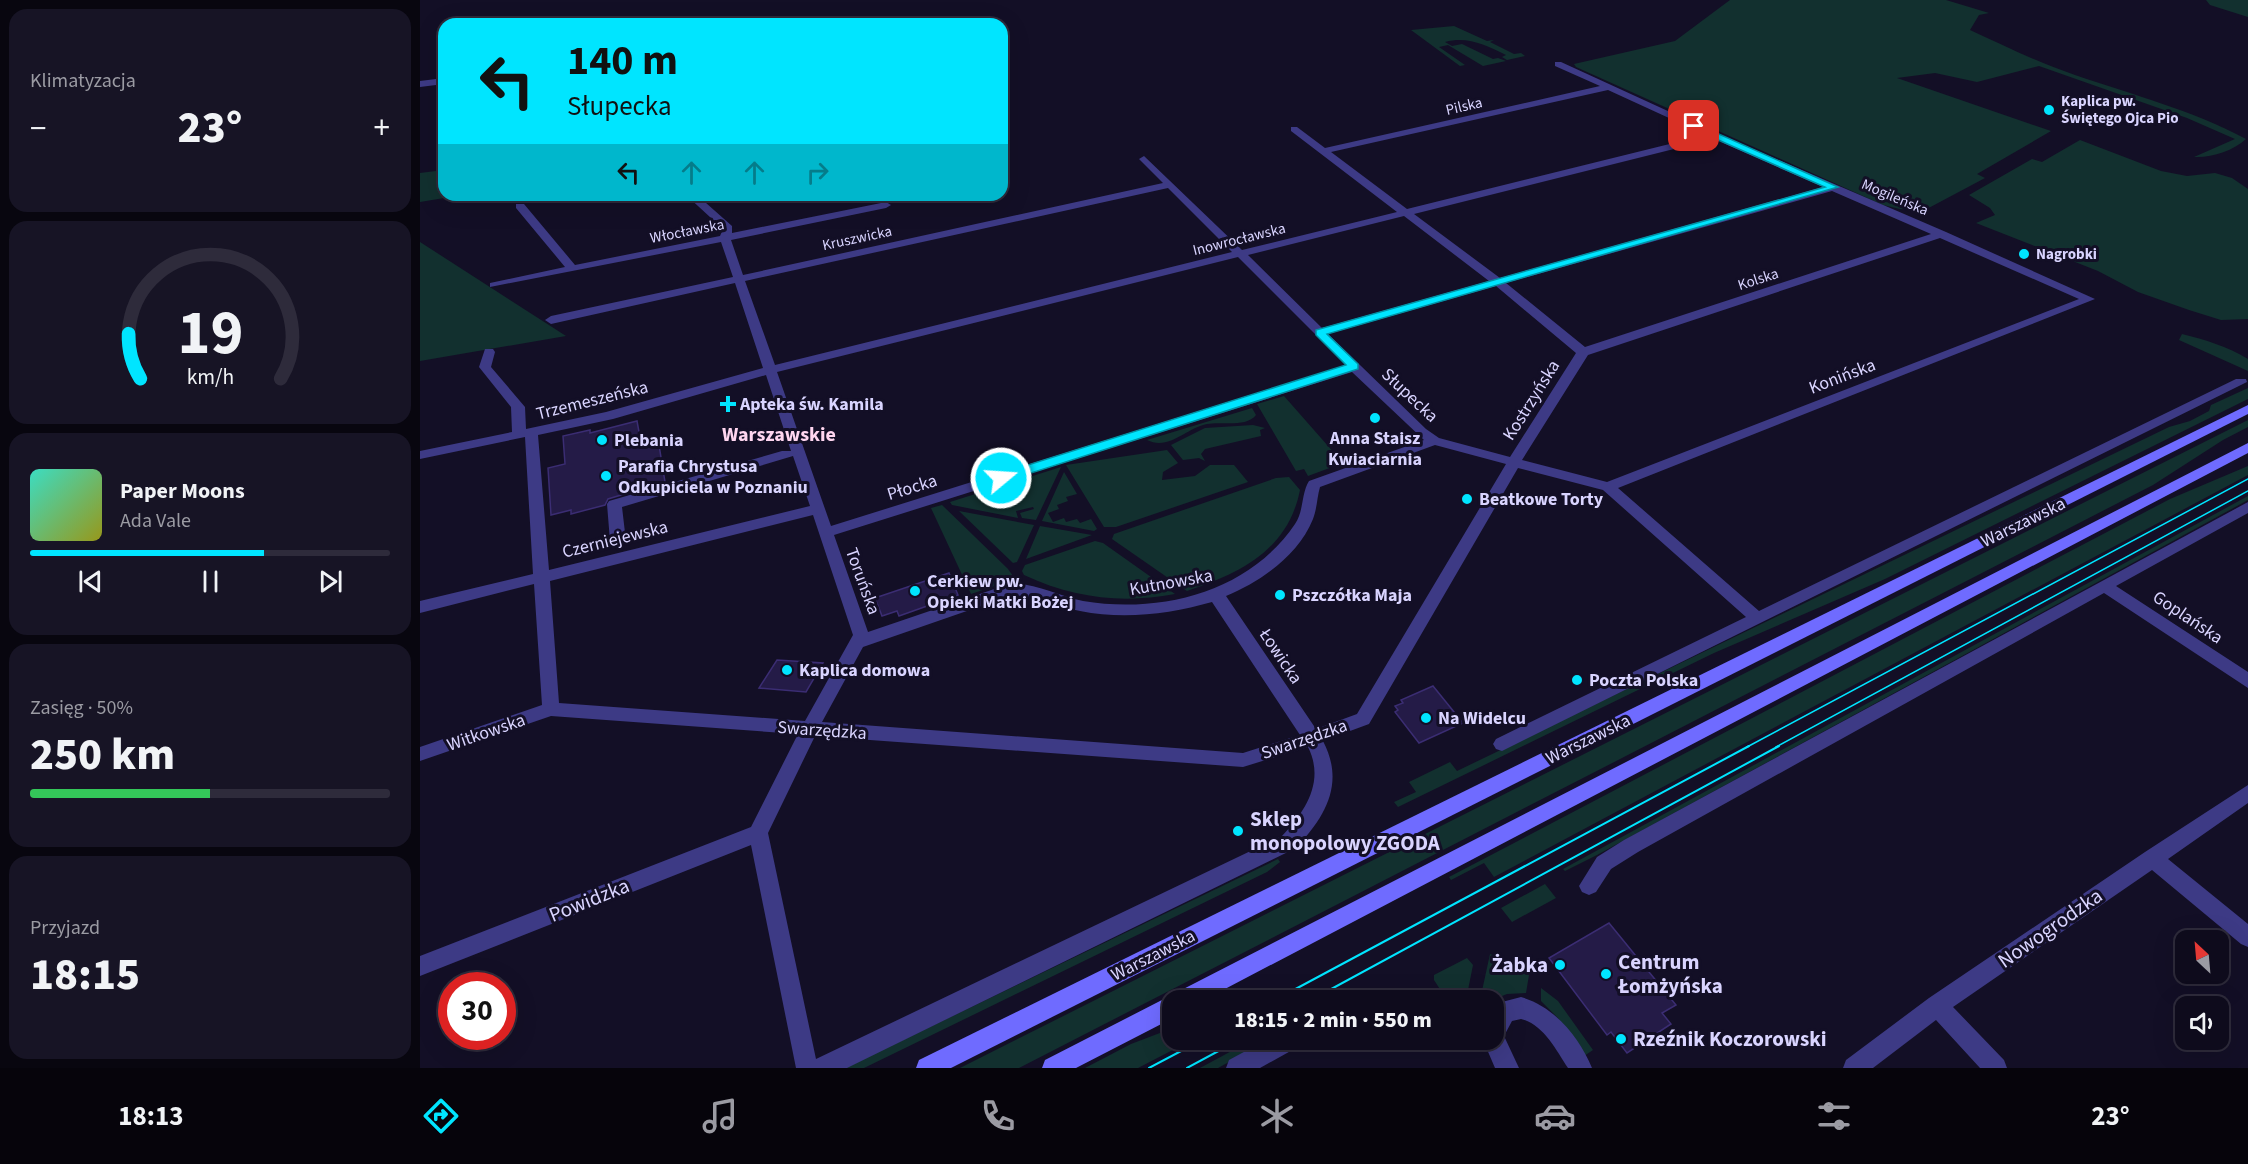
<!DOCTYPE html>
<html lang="pl">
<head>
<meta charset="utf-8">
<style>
	body { margin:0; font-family:"Source Sans 3",sans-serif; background:#171425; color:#f1f3f6; height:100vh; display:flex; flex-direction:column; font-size:22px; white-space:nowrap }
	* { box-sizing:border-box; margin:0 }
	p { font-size:20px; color:#9b9ba3 }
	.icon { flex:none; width:33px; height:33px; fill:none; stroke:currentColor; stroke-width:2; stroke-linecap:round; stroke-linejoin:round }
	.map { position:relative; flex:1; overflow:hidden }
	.panel { display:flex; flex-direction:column; gap:9px; padding:9px; background:#08060f; width:420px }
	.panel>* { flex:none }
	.hud { position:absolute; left:18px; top:18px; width:570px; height:183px; border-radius:18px; box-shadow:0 6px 24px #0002,0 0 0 2px #2e2b3b; background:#00e5ff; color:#111; overflow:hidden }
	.needle { width:39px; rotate:334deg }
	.controls { position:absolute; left:1755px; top:930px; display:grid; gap:12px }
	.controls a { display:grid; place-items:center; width:54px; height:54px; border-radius:12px; background:#0e0b1c; box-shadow:0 6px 24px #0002,0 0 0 2px #2e2b3b; font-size:30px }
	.speed { position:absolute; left:18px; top:972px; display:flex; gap:12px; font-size:30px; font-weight:700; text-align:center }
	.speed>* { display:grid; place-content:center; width:78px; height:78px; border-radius:50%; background:#0e0b1c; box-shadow:0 6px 24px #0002,0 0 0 2px #2e2b3b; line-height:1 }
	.speed .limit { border:9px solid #d22; background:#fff; color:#111 }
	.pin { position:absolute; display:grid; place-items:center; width:51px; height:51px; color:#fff; margin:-26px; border-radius:12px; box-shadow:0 3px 9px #0006 }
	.me { position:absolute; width:66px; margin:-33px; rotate:72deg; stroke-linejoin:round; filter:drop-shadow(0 0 4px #0008) }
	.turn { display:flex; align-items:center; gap:21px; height:126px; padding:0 30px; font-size:27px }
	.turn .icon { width:78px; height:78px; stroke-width:2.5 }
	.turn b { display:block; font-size:42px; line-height:51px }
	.lanes { display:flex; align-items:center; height:57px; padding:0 30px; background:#0003; justify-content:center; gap:30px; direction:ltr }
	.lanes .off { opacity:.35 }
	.big { font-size:45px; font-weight:800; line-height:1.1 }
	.panel .tile { flex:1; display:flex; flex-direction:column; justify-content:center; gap:9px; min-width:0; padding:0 21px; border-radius:18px; background:#171425 }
	.panel .dial { align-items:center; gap:0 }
	.dial svg { height:156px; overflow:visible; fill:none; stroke:#2e2b3b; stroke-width:7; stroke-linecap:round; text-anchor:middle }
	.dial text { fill:#f1f3f6; stroke:none }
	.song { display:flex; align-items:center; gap:18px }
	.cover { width:72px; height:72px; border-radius:9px; background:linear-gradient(135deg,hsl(170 70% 55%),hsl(60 70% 35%)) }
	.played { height:6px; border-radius:3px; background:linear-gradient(90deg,#00e5ff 65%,#2e2b3b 65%) }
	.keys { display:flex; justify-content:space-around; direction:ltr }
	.heat { display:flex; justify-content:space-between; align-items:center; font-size:33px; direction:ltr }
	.charge { height:9px; border-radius:4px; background:linear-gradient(90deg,#34c759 50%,#2e2b3b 0) }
	.trip { position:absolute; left:742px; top:990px; width:342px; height:60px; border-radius:18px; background:#0e0b1c; box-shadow:0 6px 24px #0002,0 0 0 2px #2e2b3b; font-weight:800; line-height:60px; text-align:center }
	.tabs { display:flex; height:96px; justify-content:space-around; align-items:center; background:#06040b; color:#9b9ba3 }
	.tabs .icon { width:42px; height:42px }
	.tabs .current { color:#00e5ff }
	.tabs b { font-size:27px; color:#f1f3f6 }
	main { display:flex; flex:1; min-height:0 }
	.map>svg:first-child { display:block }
</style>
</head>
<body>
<main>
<section class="panel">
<div class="tile"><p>Klimatyzacja</p>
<div class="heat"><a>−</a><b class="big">23°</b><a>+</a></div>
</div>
<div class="tile dial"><svg viewBox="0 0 100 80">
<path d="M14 69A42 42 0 1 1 86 69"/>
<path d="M14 69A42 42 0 0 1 8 46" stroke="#00e5ff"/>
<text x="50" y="56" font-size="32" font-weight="700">19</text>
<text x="50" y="72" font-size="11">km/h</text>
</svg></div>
<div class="tile">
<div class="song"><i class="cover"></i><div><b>Paper Moons</b><p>Ada Vale</p></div></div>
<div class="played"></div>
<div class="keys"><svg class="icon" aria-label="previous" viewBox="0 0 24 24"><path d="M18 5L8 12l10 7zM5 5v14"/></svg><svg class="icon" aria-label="pause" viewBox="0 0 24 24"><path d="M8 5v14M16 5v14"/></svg><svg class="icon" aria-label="next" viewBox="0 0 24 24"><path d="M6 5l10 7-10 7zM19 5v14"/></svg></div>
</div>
<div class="tile"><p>Zasięg · 50%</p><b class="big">250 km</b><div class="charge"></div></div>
<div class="tile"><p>Przyjazd</p><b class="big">18:15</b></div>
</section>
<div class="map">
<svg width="1828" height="1068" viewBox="0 0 1828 1068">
	<rect width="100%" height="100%" fill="#130f26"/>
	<g fill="#12302f">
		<path d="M1310,0H1526L1569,13L1559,15L1550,30C1585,46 1619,63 1655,75C1713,95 1772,110 1826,139C1813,151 1791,158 1774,157L1815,139L1767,118L1619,66L1557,82L1515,73L1477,78L1631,131L1557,174L1565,178L1503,211L1480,209L1463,205L1156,67L1154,64L1255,41Z"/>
		<polygon points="1786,0 1828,0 1828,17 1790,5"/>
		<path d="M1034,26L1067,41L1074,40L1070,42L1094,54L1101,53L1105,56L1087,60L1082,57L1086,55C1065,45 1048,36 1025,42L1032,46L1042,44L1073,59L1078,58L1086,61L1063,66L1028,45L1019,47L1045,65L1040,66L991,30Z"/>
		<polygon points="1660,140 1741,171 1767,176 1795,173 1812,178 1828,189 1828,319 1801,320 1769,310 1718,292 1678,271 1556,223 1575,215 1570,208 1549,195 1612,159 1622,162"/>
		<polygon points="24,170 24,198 0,202 0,173"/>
		<polygon points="0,242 146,336 0,361"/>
		<path d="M1762,334C1785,340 1807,346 1828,359V371L1759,340Z"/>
		<polygon points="1828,388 1828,399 1465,579 1294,653 978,807 974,802 996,792 989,782 1030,762 1037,771 1749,427 1770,421 1789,411 1791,405"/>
		<polygon points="864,396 923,463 888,476 884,469 876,471 837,404"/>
		<path d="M832,408L836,415C826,428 801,421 787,424C766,428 749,451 727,440Z"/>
		<polygon points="1828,420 1828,427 1803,440 1733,485 599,1068 540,1068"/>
		<polygon points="833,425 845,428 840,430 841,436 785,449 781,454 785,461 779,458 763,460 751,445 785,428"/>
		<polygon points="747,450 758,463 743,472 742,480 775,476 790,465 814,465 828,482 696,527 684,527 646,465"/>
		<polygon points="1828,466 1828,475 1074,877 1064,863 1031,880 1029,877 1750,499"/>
		<polygon points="641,467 616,520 602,518 600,513 614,509 613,507 596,511 598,518 532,505 530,502"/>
		<polygon points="644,472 657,494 646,497 648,501 637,505 639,509 628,513 633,522 644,518 646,522 657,519 660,523 671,519 677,529 674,531 622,521"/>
		<path d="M869,477L880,490C868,550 821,573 767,591L692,539L694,534L856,478Z"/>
		<polygon points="1828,496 1828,500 1177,855 1145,871 1143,869"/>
		<polygon points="522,505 588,569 595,579 551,594 511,508"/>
		<polygon points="539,511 614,525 597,562 593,563"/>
		<polygon points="620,526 672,535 606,559"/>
		<path d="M675,541L683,543L755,594C702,604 653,598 604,575L602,571L605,565Z"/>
		<polygon points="858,859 860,862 847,872 444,1068 425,1068"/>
		<polygon points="1125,884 1136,898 1092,922 1081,908"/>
		<polygon points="1070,954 1110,969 1106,993 1087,994 1072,1000 1060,1000"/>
		<polygon points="1047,958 1053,965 1046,1000 1027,1000 1014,980 1014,975"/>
		<polygon points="1121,988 1138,1001 1173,1050 1164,1056 1138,1018 1121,1001"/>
		<polygon points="753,1028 753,1040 772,1040 718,1068 665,1068 711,1044"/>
		<polygon points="832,1040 849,1040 798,1068 780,1068"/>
	</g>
	<g fill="#241b47" stroke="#3b2d73" stroke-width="1.5">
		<polygon points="217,421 221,443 238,439 245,482 188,499 185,505 151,514 151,510 131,515 128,468 145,464 143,436 170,430 170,433"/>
		<polygon points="529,573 538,595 479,616 477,611 462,616 455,598"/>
		<polygon points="357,660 403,663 386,692 339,688"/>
		<polygon points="1013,686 1043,723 999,743 975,712 978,710 975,706 983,703 981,700"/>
		<polygon points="1189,923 1256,1005 1242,1013 1251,1024 1207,1053 1191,1032 1187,1035 1129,958"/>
	</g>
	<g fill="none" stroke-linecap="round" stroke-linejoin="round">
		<g fill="#3d3a85" fill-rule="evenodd">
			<path d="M1135,62H1141L1298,134L1526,232L1675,299L1198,488L1339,611L1816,379H1826L1827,382L1082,751L1076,749L1073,744L1076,739L1326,617L1183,490L1098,468L949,724L903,741C925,783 906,816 876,848L427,1068H376L331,845L0,976V956L331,827L378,734L131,716L0,761V747L122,705L114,584L0,613V601L113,574L105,437L0,459V451L92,432L91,407L59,367L65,349H73L75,352L71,367L105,407L106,429L186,412L343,368L315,283L131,324L125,320L131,316L313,277L301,242L70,287V283L145,267L96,208V204H104L155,265L300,236L303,229L266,195H277L312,226V233L466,202L471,205L466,208L311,240L323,275L743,183L719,159L724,156L822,250L977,212L871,131V127H877L905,148L1180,86L1135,66ZM1188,90L1286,135L987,209L911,152ZM1294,139L1403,187L1080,278L994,214ZM748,188L812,252L355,365L325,281ZM1412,191L1511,234L1165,347L1086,283ZM984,216L1069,281L902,328L828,255ZM1520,238L1659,299L1187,482L1102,460L1168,355ZM818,257L926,365L411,526L357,372ZM1076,286L1156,353L1090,457L1019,438L1006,429L908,334ZM932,372L1004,440L889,481C881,494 884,511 875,524C829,592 741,614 663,601C639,596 617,584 592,583L448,632L414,535ZM346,375L371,451H362L189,501L187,504L190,541L198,546L206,541L202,507L373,456L390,506L129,570L118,435L193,419ZM1015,445L1086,464L937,714L896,729L806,596C840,582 878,556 893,519C897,509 897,497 900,487ZM393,515L433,635L385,721L139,703L130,581ZM593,595C616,596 637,607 660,611C704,620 750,614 792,602L880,735L823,753L402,722L443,647ZM395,736L823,767L888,747C905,781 886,811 862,836L396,1059L348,833Z"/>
			<polygon points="24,78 24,84 0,87 0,81"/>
			<polygon points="1828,502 1828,513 1696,586 1828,672 1828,688 1684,593 1218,852 1191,869 1176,892 1169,895 1162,892 1159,886 1177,857 1204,840"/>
			<polygon points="1828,785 1828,803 1748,859 1828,924 1828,947 1821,944 1732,870 1533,1007 1584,1060 1587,1068 1560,1068 1516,1020 1453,1068 1423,1068 1426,1060 1509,998 1725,852"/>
			<path d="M1101,997C1134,1006 1159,1037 1172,1068H1148C1136,1050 1123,1024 1101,1019L1092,1021L1084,1036L1099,1068H1075L1063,1040H1074V1008L1082,1002Z"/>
			<polygon points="846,1040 879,1040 876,1048 840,1068 806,1068 809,1060"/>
		</g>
		<g fill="#6f6bff" fill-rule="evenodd">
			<polygon points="1828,405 1828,414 531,1068 496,1068 499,1060"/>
			<polygon points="1828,443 1828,453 784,1000 753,1000 753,1018 656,1068 622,1068 625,1060"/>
		</g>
		<g stroke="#00e5ff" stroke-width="1.5">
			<polyline points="1327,747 1828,479"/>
			<polyline points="1356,747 1828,491"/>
		</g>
		<g stroke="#00e5ff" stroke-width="2">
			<polyline points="855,1000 1329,746"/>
			<polyline points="891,1000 1359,746"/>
			<polyline points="729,1068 782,1040"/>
			<polyline points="767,1068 819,1040"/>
		</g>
	</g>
	<polygon fill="#00e5ff" stroke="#0095a6" stroke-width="1.5" points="1274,123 1418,187 907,334 938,364 938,369 586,481 581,482 574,478 576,475 926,365 896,335 896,330 1405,187 1271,128 1270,126"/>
	<g fill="#00e5ff" stroke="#130f26" stroke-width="2">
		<circle cx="1629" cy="110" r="6"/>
		<circle cx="1604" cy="254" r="6"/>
		<path d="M305 395h6v6h6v6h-6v6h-6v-6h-6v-6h6z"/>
		<circle cx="955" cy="418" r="6"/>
		<circle cx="182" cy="440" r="6"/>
		<circle cx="186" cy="476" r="6"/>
		<circle cx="1047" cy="499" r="6"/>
		<circle cx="495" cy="591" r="6"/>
		<circle cx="860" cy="595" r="6"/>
		<circle cx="367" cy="670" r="6"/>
		<circle cx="1157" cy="680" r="6"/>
		<circle cx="1006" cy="718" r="6"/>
		<circle cx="818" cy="831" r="6"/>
		<circle cx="1140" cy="965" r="6"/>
		<circle cx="1186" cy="974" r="6"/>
		<circle cx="1201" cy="1039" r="6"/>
	</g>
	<g text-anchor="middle" stroke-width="6" stroke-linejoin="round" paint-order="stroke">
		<g font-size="15" font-weight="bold" fill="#d9d4ff" stroke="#130f26" text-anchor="start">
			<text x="1641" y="106">Kaplica pw.<tspan x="1641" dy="17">Świętego Ojca Pio</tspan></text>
			<text x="1616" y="259">Nagrobki</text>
		</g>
		<g font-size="15" fill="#d9d4ff" stroke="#130f26">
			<text transform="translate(1044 106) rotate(-13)" y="5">Pilska</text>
			<text transform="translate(1475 197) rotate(23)" y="5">Mogileńska</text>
			<text transform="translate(267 231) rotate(-11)" y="5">Włocławska</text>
			<text transform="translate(437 238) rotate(-12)" y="5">Kruszwicka</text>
			<text transform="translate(819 239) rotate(-14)" y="5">Inowrocławska</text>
			<text transform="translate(1338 279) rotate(-18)" y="5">Kolska</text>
		</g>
		<g font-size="18" fill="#d9d4ff" stroke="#130f26">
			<text transform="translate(1422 376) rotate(-21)" y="6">Konińska</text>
			<text transform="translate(990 395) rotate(43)" y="6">Słupecka</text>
			<text transform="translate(172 400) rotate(-14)" y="6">Trzemeszeńska</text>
			<text transform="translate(1111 400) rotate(-58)" y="6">Kostrzyńska</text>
			<text transform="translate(492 487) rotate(-17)" y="6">Płocka</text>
			<text transform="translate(1603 522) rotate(-26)" y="6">Warszawska</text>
			<text transform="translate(195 539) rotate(-14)" y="6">Czerniejewska</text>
			<text transform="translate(443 581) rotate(70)" y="6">Toruńska</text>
			<text transform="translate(751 582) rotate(-10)" y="6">Kutnowska</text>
			<text transform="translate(1768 617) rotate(34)" y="6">Goplańska</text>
			<text transform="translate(861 656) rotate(56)" y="6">Łowicka</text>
			<text transform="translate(402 730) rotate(4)" y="6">Swarzędzka</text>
			<text transform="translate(66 732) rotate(-19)" y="6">Witkowska</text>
			<text transform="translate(884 739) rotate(-19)" y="6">Swarzędzka</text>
			<text transform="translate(1168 739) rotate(-26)" y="6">Warszawska</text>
			<text transform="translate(733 955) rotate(-27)" y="6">Warszawska</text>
		</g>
		<g font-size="18" font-weight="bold" fill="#d9d4ff" stroke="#130f26" text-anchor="start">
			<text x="320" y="410">Apteka św. Kamila</text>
			<text x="955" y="444" text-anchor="middle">Anna Staisz<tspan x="955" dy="21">Kwiaciarnia</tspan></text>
			<text x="194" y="446">Plebania</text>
			<text x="198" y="472">Parafia Chrystusa<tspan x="198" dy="21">Odkupiciela w Poznaniu</tspan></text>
			<text x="1059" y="505">Beatkowe Torty</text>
			<text x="507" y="587">Cerkiew pw.<tspan x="507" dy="21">Opieki Matki Bożej</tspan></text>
			<text x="872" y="601">Pszczółka Maja</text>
			<text x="379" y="676">Kaplica domowa</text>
			<text x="1169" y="686">Poczta Polska</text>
			<text x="1018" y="724">Na Widelcu</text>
		</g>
		<g font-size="20" font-weight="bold" fill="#ffd6f0" stroke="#130f26">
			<text x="359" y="441">Warszawskie</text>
		</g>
		<g font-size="21" font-weight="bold" fill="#d9d4ff" stroke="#130f26" text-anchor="start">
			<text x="830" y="826">Sklep<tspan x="830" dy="24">monopolowy ZGODA</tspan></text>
			<text x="1198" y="969">Centrum<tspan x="1198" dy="24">Łomżyńska</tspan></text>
			<text x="1128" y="972" text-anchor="end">Żabka</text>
			<text x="1213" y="1046">Rzeźnik Koczorowski</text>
		</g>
		<g font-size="21" fill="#d9d4ff" stroke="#130f26">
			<text transform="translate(169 900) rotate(-22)" y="7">Powidzka</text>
			<text transform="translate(1630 928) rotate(-35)" y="7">Nowogrodzka</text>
		</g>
	</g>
</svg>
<div class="controls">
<a><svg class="needle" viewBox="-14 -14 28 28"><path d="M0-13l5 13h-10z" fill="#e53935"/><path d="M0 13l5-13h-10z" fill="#9b9ba3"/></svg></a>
<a><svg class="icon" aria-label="sound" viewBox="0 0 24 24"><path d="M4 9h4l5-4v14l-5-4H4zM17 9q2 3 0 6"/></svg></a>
</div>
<div class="speed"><div class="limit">30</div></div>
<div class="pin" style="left:1274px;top:126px;background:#d93025"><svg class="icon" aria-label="arrive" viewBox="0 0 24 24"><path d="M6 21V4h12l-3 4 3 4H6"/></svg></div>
<svg class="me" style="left:581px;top:478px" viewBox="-20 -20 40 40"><circle r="17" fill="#00e5ff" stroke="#fff" stroke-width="3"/><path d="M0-11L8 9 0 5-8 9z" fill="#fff"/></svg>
<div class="trip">18:15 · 2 min · 550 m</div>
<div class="hud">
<div class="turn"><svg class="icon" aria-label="left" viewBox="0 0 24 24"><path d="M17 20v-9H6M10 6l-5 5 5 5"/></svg><div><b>140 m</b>Słupecka</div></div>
<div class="lanes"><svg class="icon" aria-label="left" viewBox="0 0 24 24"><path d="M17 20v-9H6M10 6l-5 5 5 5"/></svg><svg class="icon off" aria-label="ahead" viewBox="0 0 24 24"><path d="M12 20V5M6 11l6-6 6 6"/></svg><svg class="icon off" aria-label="ahead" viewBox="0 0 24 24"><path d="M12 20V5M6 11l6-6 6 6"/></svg><svg class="icon off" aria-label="right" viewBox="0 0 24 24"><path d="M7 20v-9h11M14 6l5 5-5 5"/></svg></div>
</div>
</div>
</main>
<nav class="tabs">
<b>18:13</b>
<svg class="icon current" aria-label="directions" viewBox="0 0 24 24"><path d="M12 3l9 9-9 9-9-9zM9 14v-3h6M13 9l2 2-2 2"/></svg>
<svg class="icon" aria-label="music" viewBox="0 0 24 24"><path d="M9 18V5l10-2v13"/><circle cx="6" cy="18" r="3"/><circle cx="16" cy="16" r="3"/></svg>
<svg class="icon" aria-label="phone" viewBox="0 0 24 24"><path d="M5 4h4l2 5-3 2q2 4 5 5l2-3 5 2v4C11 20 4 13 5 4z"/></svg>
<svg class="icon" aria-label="climate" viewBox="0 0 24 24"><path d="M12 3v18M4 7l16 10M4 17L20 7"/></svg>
<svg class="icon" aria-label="car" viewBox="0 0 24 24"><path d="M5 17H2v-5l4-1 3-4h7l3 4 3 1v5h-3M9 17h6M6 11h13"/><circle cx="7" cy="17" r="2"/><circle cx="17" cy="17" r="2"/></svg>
<svg class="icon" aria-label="filters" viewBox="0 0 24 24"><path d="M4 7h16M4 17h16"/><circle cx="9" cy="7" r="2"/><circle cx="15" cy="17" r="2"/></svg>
<b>23°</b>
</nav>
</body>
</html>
